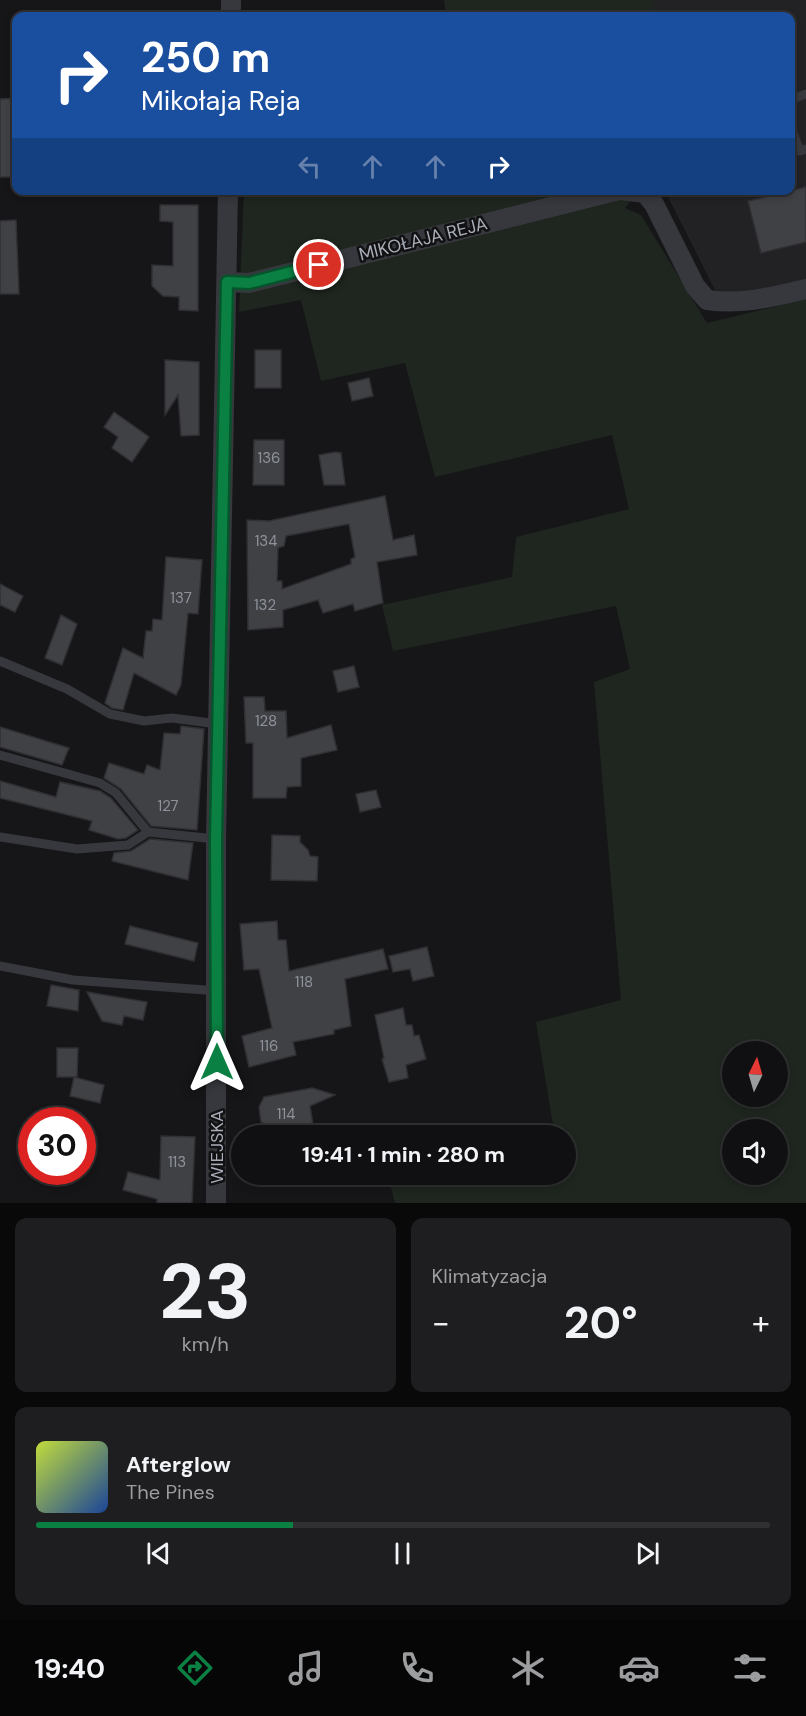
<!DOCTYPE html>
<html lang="pl">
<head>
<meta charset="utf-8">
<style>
	body { margin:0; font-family:"DM Sans",sans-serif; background:#1e1e20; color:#f1f3f6; height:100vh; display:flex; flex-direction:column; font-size:22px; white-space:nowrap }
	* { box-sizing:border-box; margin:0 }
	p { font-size:20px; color:#9c9d9f }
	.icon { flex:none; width:33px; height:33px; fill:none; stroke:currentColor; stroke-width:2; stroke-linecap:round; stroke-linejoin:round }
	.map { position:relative; height:1203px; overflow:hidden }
	.drawer { display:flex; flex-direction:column; gap:15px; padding:15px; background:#09090a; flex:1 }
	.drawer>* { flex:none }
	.banner { position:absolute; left:12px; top:12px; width:783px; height:183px; border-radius:12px; box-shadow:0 3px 9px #0003,0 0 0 2px #303032; background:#1a4fa0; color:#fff; overflow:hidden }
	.needle { width:39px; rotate:5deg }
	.tools { position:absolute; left:722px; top:1041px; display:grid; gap:12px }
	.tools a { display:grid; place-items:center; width:66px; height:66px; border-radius:50%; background:#101012; box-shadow:0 3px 9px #0003,0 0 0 2px #303032; font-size:30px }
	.speed { position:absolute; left:18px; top:1107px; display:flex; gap:12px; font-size:30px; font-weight:700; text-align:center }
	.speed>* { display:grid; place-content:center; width:78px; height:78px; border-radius:50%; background:#101012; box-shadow:0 3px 9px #0003,0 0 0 2px #303032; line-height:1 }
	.speed .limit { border:9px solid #d22; background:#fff; color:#111 }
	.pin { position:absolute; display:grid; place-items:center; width:51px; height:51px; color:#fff; margin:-26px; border:3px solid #fff; border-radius:50%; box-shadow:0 2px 6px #0007 }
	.me { position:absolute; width:66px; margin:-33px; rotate:0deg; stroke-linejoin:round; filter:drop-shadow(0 0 4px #0008) }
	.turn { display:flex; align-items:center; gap:21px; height:126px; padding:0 30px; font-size:27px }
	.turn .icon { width:78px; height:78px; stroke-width:2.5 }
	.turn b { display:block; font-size:42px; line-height:51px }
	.lanes { display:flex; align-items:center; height:57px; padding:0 30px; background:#0003; justify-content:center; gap:30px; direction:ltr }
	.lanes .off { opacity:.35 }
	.big { font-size:45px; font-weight:700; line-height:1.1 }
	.drawer .tile { flex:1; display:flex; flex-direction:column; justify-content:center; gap:9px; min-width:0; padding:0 21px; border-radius:12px; background:#1e1e20 }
	.drawer .dial { align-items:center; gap:0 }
	.dial b { font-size:78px; line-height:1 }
	.song { display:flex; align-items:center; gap:18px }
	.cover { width:72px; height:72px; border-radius:9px; background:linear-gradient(135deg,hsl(70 70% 55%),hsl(220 70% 35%)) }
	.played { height:6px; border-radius:3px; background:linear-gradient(90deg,#0b8043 35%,#303032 35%) }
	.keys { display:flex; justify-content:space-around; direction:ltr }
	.heat { display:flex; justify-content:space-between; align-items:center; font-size:33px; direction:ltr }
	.drawer .tiles { flex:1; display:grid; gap:15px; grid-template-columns:1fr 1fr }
	.tile:last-child { grid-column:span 2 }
	.trip { position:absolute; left:231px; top:1125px; width:345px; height:60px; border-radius:30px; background:#101012; box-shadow:0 3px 9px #0003,0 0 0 2px #303032; font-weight:700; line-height:60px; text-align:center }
	.menu { display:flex; height:96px; justify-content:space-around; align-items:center; background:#060607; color:#9c9d9f }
	.menu .icon { width:42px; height:42px }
	.menu .active { color:#0b8043 }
	.menu b { font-size:27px; color:#f1f3f6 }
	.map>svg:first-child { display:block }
</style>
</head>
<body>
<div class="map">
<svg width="806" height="1203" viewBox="0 0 806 1203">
	<rect width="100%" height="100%" fill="#161618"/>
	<polygon fill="#222225" points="653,0 806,0 806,282 744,296 715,290 665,191 790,190 790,16 653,16"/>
	<g fill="#1e261f" fill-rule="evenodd">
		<polygon points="444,0 653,0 653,16 446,16"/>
		<path d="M244,190L639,191L625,208L641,215L707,323L806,299V1203H395L388,1175L566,1174V1136L509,1135L553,1125L536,1022L621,1000L594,682L630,669L616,606L393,651L382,605L512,577L516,537L629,509L612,435L435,477L405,363L321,381L301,300L239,312ZM732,1052H777V1096H732ZM732,1130H777V1174H732Z"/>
	</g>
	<g fill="#404145" stroke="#303034" stroke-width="1.5" fill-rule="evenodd">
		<polygon points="16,98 16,177 0,177 0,99"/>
		<polygon points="806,187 806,242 761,253 748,201"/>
		<polygon points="160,205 198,205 198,311 179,310 179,297 163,296 152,286 152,265 173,266 173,222 160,221"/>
		<polygon points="16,220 19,294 0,294 0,221"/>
		<rect x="255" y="350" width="26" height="38"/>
		<polygon points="165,360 199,362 199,435 181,436 178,395 165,415"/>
		<polygon points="369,378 373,396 352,401 348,383"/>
		<polygon points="114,412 149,437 132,462 112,448 118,437 104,427"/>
		<polygon points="254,440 284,440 284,485 253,485"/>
		<polygon points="335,452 341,453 345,485 324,485 319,455"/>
		<path d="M385,496L393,540L414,535L417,555L377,562L383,603L355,611L353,604L323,613L318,600L283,610V627L248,630L247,520L269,521ZM349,524L355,557L351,559V564L282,589V581H277L278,548L284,546L286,536Z"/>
		<polygon points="166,557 202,560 198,614 188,613 181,685 176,695 134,673 123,710 112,708 105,703 123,648 143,658 146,631 152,631 153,619 162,620"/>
		<polygon points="0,584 23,596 15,612 0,605"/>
		<polygon points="61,615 77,624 62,665 45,658"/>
		<polygon points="354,666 359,687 338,692 333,671"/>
		<polygon points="244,697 264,697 265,711 286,711 287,738 331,725 337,750 301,758 301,786 287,787 286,798 253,798 253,743 246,743"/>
		<polygon points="181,726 204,729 197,830 151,826 121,789 104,778 109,763 144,774 147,765 160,770 164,733 180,734"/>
		<polygon points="0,727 69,748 62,765 0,747"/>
		<polygon points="0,781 56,797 60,782 100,791 111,798 138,830 126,838 118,839 89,830 92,821 0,798"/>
		<polygon points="376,790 381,807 360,812 356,794"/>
		<polygon points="272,835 300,836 300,842 308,850 310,856 318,857 317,881 271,880"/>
		<polygon points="150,839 193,843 188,880 112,861 114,853 131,851"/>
		<polygon points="277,921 278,940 286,940 289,971 383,949 388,969 345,979 351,1026 334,1030 334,1034 293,1042 296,1055 249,1067 242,1036 272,1028 259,969 244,970 240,924"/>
		<polygon points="130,926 198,943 194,961 125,944"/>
		<polygon points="427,947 434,976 413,981 410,969 393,972 389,956"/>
		<polygon points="51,985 79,990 78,1011 47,1006"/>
		<polygon points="87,992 147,1002 143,1020 124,1016 122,1025 102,1021"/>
		<polygon points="403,1008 406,1025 412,1025 414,1036 419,1035 426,1059 406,1065 408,1078 389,1082 382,1059 384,1058 375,1015"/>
		<polygon points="57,1048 78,1048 77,1077 57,1077"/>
		<polygon points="74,1077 104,1085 100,1103 70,1096"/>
		<polygon points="312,1088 335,1095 310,1106 313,1125 275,1131 261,1122 259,1107 264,1097"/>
		<polygon points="161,1136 195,1137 192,1203 157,1203 157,1199 123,1190 128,1172 160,1180"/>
	</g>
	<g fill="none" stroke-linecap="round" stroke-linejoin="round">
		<g stroke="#37383d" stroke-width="9">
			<polyline points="790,100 806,94"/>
			<polyline points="790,125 800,151 806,149"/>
			<polyline points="0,661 67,689 110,714 144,721 172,718 218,724"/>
			<polyline points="0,755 100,783 116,793 148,832"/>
			<polyline points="0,837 77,849 128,845 148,832 216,839"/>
			<polyline points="0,966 73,980 218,991"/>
		</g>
		<g stroke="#37383d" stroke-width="20">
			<polyline points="231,16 231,0"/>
			<path d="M621,190L645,193L654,204L695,286L707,300C742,305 772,297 806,289"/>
			<polyline points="227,282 249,283 619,190"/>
			<polyline points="216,1203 216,839 228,190"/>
		</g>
	</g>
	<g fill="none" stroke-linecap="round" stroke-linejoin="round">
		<defs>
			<polyline id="route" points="217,1062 216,839 227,282 249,283 319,265"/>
		</defs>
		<use href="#route" stroke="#07532c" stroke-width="15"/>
		<use href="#route" stroke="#0b8043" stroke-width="10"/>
	</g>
	<g text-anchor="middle" stroke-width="5" stroke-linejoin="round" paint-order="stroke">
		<g font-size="15" fill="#8e929b">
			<text x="269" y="463">136</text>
			<text x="266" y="546">134</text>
			<text x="181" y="603">137</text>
			<text x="265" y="610">132</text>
			<text x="266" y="726">128</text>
			<text x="168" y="811">127</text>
			<text x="304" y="987">118</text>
			<text x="269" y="1051">116</text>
			<text x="286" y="1119">114</text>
			<text x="177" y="1167">113</text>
		</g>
		<g font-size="18" fill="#a8adb8" stroke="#111113">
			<text transform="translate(423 239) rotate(-14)" y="6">MIKOŁAJA REJA</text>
			<text transform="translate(217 1147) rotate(-90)" y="6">WIEJSKA</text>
		</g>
	</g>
</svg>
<div class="tools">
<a><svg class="needle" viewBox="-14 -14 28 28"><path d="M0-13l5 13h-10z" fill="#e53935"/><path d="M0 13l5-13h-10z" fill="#9c9d9f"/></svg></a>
<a><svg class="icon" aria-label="sound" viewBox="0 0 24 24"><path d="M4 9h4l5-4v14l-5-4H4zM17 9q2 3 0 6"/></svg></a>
</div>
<div class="speed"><div class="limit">30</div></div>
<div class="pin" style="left:319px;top:265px;background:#d93025"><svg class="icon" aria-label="arrive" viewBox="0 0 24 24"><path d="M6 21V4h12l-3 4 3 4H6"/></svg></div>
<svg class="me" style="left:217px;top:1062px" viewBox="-20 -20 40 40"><path d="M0-17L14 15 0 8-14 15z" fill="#0b8043" stroke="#fff" stroke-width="4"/></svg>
<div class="trip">19:41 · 1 min · 280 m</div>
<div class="banner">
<div class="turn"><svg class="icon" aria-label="right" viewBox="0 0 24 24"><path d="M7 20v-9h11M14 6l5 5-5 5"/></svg><div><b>250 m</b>Mikołaja Reja</div></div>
<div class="lanes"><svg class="icon off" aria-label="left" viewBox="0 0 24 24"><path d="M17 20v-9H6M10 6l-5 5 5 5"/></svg><svg class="icon off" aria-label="ahead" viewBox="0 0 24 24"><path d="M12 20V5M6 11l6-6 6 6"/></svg><svg class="icon off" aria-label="ahead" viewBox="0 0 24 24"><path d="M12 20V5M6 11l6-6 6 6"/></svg><svg class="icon" aria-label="right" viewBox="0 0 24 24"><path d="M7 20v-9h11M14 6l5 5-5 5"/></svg></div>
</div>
</div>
<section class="drawer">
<div class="tiles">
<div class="tile dial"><b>23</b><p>km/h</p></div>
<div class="tile"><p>Klimatyzacja</p>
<div class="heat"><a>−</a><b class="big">20°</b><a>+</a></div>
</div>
<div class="tile">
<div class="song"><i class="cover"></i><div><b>Afterglow</b><p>The Pines</p></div></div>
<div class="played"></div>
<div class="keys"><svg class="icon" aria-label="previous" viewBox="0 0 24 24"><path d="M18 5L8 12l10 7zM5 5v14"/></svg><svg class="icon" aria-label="pause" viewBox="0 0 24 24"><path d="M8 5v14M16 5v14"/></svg><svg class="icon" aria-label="next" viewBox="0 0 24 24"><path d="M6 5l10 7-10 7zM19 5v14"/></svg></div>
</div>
</div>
</section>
<nav class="menu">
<b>19:40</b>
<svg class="icon active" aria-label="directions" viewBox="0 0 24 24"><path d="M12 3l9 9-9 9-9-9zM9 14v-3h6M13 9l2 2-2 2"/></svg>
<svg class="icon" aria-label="music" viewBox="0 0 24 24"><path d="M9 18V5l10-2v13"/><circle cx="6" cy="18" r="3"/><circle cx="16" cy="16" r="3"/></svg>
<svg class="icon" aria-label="phone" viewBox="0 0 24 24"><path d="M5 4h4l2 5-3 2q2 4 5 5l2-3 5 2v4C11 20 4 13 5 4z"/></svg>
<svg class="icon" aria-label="climate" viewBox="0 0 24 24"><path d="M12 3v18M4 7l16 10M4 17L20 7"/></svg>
<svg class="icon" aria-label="car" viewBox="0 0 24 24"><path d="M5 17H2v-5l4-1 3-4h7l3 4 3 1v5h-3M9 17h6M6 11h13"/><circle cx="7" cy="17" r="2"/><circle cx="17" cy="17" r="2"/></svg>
<svg class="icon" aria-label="filters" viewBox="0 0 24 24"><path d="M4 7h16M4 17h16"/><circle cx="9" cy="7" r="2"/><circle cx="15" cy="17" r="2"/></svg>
</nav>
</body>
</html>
